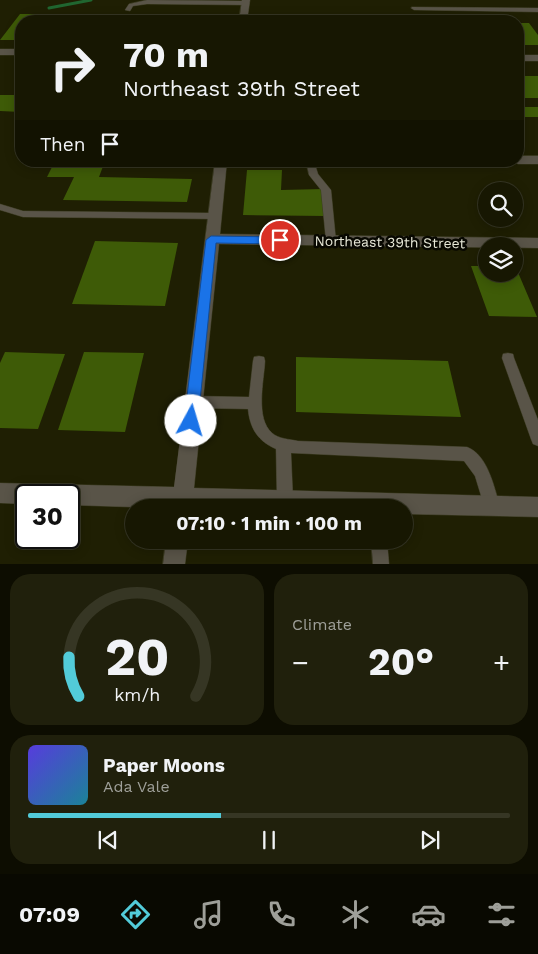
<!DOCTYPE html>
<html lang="en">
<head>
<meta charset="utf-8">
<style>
	body { margin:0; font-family:"Work Sans",sans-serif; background:#20200c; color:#f1f3f6; height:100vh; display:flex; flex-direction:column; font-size:19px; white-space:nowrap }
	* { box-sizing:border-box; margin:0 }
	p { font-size:16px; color:#9e9f99 }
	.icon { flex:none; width:28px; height:28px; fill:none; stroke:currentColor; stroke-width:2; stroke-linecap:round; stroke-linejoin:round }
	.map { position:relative; height:564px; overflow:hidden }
	.sheet { display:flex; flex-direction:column; gap:10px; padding:10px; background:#0d0d01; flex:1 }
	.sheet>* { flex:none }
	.banner { position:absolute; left:15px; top:15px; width:509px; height:152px; border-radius:20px; box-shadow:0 2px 12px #0003,0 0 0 1px #363624; background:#171702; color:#f1f3f6; overflow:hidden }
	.tools { position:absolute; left:478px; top:182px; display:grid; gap:10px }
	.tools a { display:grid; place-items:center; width:45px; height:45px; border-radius:50%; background:#171702; box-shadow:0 2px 12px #0003,0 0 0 1px #363624; font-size:25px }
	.speed { position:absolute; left:15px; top:484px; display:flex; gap:10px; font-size:25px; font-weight:700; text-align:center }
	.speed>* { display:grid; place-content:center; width:65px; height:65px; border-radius:50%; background:#171702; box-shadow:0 2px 12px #0003,0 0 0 1px #363624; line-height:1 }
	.speed .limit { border:2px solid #111; border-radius:8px; background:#fff; color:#111 }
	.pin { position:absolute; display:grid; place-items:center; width:42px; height:42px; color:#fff; margin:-21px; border:2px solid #fff; border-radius:50%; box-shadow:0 1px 5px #0007 }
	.me { position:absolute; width:55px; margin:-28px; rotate:6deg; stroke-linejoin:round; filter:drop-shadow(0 0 4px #0008) }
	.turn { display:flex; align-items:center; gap:18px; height:105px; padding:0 25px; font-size:22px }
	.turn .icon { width:65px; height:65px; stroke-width:2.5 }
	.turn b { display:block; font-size:35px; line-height:42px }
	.then { display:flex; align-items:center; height:48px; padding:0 25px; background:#0003; gap:10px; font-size:19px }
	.big { font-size:38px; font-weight:700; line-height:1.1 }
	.sheet .tile { flex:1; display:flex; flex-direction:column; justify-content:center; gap:8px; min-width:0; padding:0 18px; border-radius:20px; background:#20200c }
	.sheet .dial { align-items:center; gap:0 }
	.dial svg { height:130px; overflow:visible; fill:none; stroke:#363624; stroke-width:7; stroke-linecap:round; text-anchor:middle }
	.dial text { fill:#f1f3f6; stroke:none }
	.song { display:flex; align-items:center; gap:15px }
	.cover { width:60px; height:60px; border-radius:8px; background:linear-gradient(135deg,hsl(250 70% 55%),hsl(190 70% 35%)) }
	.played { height:5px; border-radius:2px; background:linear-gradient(90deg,#52cbd9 40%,#363624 40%) }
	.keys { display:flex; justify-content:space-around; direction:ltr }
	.heat { display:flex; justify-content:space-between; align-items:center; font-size:28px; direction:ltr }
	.sheet .tiles { flex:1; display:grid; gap:10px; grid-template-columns:1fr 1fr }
	.tile:last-child { grid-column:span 2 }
	.trip { position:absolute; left:125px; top:499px; width:288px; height:50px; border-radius:25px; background:#171702; box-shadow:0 2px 12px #0003,0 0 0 1px #363624; font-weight:700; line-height:50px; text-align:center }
	.menu { display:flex; height:80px; justify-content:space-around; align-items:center; background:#090901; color:#9e9f99 }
	.menu .icon { width:35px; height:35px }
	.menu .active { color:#52cbd9 }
	.menu b { font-size:22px; color:#f1f3f6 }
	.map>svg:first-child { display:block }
</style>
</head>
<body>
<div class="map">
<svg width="538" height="564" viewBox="0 0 538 564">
	<rect width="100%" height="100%" fill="#1f1f03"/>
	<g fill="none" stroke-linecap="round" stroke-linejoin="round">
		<polyline stroke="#206630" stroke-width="3" points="49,8 91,0"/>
	</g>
	<g fill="#3e5b07">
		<polygon points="20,14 86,14 82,21 21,21 21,40 0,40"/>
		<polygon points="99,17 163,18 161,21 97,21"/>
		<polygon points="175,19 219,19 219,21 174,21"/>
		<polygon points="518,23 529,23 538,35 538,45 518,45"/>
		<rect x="518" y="76" width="20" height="22"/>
		<polygon points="0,95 21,95 21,112 0,111"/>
		<rect x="518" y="107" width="20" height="10"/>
		<polygon points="55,161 105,161 99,177 192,179 187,202 63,200 74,177 47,177"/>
		<polygon points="247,170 282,170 281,190 324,189 326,216 243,215"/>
		<polygon points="95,241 178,243 165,306 72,304"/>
		<polygon points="514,263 537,317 489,316 471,266 486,266 486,274 514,274"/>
		<polygon points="5,352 65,354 38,429 0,428 0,363"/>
		<polygon points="84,352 144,353 125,432 58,430"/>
		<polygon points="296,357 448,361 461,417 296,412"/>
	</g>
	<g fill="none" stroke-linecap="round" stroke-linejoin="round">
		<defs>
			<g id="lane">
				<polygon points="147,0 246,1 249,3 246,5 147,4 133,6 130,11 125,10 129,4"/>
				<polygon points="412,7 538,8 538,12 414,10 411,8"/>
				<polygon points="306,161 314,161 318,174 331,190 336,241 335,244 327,244 326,241 321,190 309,175"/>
				<polygon points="0,204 23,211 214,213 219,216 214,219 23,217 0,210"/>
				<polygon points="508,353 513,354 514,358 538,420 538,446 533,444 531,439 502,358 503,354"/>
				<path d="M259,356L264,357L265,361C264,381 255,418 272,433C279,439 289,439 298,441L467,447C488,455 494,487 500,506L498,512L492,514L486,512L475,476L464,461L291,453L293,500L290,505L286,508L280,505L277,500L276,449C258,441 250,429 248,409L193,408L188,406L186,402L188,398L193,396L249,397L253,361L254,357Z"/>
				<polygon points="371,540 387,540 389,564 373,564"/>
			</g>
			<g id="street">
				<polygon points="242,0 250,0 247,21 239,21"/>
				<rect x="0" y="49" width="21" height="6"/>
				<rect x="518" y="55" width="20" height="6"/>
				<polygon points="538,156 538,164 518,164 513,161 518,161 518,156"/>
				<polygon points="215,161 227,161 220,234 538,238 538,248 219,244 194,488 538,497 538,517 404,514 404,508 162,508 69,505 69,495 26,495 26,504 0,503 0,483 174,487"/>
				<polygon points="166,540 188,540 185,564 163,564"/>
			</g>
		</defs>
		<use href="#lane" stroke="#3b3b21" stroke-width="1"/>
		<use href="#street" stroke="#3b3b21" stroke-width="1"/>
		<use href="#lane" fill="#595448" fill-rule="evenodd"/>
		<use href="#street" fill="#595448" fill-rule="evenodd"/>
	</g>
	<polygon fill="#1a73e8" stroke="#114b97" points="211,236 280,237 285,240 280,244 216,243 198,421 196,426 191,427 186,426 184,421 206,240"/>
	<g text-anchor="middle" stroke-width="5" stroke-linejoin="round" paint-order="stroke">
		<g font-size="14" fill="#e7e8d7" stroke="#080801">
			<text transform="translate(390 242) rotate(1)" y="5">Northeast 39th Street</text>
		</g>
	</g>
</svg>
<div class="tools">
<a><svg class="icon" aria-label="search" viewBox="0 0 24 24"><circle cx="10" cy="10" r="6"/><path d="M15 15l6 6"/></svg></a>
<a><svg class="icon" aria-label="layers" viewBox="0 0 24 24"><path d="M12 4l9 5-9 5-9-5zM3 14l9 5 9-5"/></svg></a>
</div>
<div class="speed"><div class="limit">30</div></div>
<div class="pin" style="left:280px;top:240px;background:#d93025"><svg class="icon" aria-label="arrive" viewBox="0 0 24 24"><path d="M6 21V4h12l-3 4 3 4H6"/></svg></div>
<svg class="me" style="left:191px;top:421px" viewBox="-20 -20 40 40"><circle r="19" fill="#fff"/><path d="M0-13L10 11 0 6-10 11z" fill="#1a73e8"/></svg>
<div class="trip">07:10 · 1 min · 100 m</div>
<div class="banner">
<div class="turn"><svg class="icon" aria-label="right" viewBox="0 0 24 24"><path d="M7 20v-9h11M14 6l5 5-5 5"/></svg><div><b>70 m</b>Northeast 39th Street</div></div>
<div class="then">Then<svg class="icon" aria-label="arrive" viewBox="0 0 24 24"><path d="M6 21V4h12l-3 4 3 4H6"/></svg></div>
</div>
</div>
<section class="sheet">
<div class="tiles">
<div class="tile dial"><svg viewBox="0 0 100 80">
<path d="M14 69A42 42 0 1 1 86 69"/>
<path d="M14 69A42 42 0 0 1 8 45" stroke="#52cbd9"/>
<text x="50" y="56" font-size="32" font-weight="700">20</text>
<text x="50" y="72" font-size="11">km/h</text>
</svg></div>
<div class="tile"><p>Climate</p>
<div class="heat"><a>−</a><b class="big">20°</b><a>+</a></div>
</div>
<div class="tile">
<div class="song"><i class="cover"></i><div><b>Paper Moons</b><p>Ada Vale</p></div></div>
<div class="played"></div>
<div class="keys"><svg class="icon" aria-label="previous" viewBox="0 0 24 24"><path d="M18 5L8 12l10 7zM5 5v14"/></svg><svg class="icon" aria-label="pause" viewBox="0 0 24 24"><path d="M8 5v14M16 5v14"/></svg><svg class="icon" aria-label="next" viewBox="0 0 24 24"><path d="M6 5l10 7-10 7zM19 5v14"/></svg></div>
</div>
</div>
</section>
<nav class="menu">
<b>07:09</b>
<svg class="icon active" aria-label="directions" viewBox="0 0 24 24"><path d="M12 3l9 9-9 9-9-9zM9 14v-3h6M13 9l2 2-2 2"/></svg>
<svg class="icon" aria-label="music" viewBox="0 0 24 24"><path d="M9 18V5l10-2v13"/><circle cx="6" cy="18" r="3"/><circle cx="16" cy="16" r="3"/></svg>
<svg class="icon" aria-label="phone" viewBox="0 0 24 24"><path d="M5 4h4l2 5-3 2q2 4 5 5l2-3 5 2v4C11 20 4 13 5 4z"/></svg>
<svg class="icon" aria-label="climate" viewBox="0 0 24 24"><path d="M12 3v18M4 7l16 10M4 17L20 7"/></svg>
<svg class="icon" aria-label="car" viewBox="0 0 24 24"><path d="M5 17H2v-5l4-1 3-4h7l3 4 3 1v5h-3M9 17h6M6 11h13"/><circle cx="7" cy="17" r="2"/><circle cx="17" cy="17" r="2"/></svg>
<svg class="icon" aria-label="filters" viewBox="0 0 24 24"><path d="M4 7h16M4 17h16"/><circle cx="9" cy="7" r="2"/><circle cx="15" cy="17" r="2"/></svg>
</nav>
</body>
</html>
